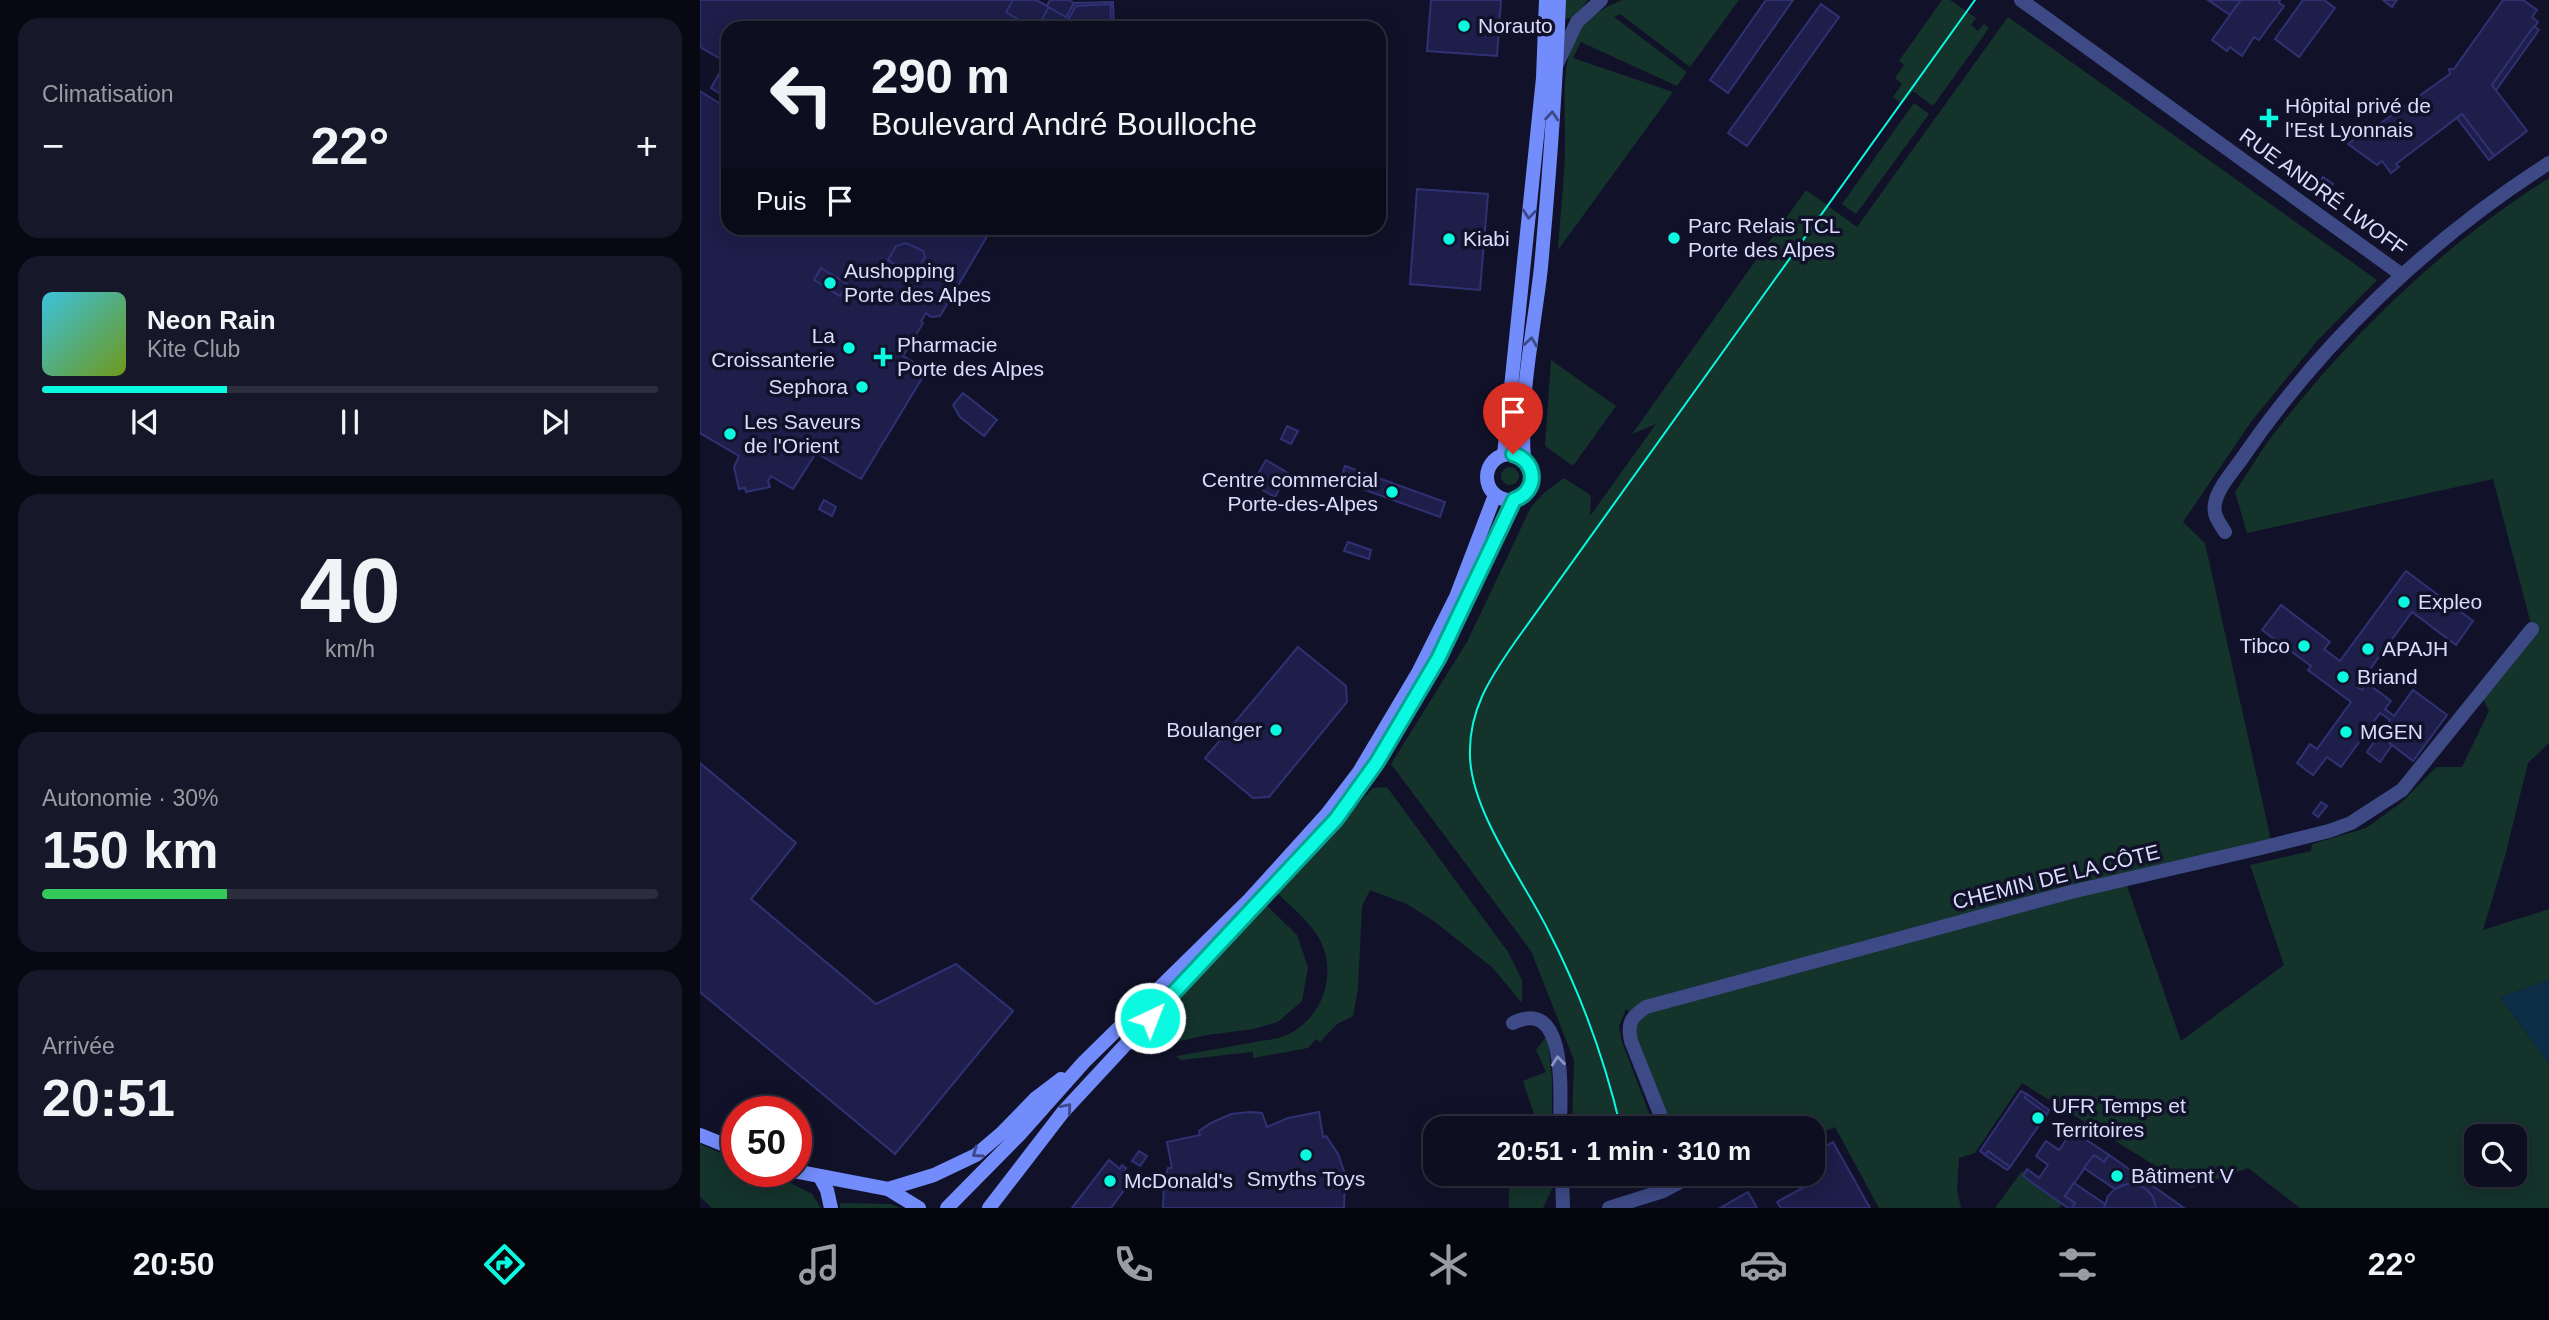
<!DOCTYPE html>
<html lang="fr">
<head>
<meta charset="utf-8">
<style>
	body { margin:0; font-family:Helvetica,sans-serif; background:#161728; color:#f1f3f6; height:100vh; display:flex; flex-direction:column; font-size:26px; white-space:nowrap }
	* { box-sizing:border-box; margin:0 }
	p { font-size:23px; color:#9a9ca4 }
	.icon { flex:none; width:38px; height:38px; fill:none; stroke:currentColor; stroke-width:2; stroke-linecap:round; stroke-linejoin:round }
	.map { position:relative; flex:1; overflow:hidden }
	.side { display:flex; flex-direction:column; gap:18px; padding:18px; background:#070811; width:700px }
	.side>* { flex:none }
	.banner { position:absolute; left:21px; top:21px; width:665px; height:214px; border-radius:21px; box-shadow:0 4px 18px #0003,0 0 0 2px #2d2e3d; background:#0d0e1f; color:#f1f3f6; overflow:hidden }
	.controls { position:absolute; left:1764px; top:1124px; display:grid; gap:14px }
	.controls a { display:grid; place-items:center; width:63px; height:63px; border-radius:14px; background:#0d0e1f; box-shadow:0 4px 18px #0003,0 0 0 2px #2d2e3d; font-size:35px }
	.speed { position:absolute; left:21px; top:1096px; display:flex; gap:14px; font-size:35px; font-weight:700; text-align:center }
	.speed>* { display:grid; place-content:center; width:91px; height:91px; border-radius:50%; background:#0d0e1f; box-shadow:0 4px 18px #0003,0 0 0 2px #2d2e3d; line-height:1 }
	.speed .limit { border:10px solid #d22; background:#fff; color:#111 }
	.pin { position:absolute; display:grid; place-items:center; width:60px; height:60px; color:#fff; margin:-72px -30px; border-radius:50% 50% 50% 0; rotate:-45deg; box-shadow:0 0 7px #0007 }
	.pin .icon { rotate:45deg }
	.me { position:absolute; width:77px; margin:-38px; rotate:43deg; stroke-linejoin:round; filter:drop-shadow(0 0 5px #0008) }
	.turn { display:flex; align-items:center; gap:24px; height:147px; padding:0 35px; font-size:32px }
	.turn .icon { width:91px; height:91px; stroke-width:2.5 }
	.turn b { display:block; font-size:49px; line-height:60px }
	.then { display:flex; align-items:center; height:66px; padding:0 35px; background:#0003; gap:14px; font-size:26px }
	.big { font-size:52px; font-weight:600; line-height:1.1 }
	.side .widget { flex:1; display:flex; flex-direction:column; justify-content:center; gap:10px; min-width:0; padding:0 24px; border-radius:21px; background:#161728 }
	.side .dial { align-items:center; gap:0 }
	.dial b { font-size:91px; line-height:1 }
	.song { display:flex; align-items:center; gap:21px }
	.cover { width:84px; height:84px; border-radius:10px; background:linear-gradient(135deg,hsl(190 70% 55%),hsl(80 70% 35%)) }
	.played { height:7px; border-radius:4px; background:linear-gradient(90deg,#0bf9e0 30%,#2d2e3d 30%) }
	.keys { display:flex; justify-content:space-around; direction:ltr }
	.heat { display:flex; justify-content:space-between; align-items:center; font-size:38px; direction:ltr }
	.charge { height:10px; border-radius:5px; background:linear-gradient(90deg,#34c759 30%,#2d2e3d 0) }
	.trip { position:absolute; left:723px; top:1116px; width:402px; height:70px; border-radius:21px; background:#0d0e1f; box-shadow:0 4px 18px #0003,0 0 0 2px #2d2e3d; font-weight:600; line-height:70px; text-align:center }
	.tab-bar { display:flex; height:112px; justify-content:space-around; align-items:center; background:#05060c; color:#9a9ca4 }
	.tab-bar .icon { width:49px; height:49px }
	.tab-bar .current { color:#0bf9e0 }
	.tab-bar b { font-size:32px; color:#f1f3f6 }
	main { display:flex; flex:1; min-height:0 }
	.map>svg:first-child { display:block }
</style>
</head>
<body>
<main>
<section class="side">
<div class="widget"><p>Climatisation</p>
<div class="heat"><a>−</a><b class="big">22°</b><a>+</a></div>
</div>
<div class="widget">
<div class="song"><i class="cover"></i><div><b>Neon Rain</b><p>Kite Club</p></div></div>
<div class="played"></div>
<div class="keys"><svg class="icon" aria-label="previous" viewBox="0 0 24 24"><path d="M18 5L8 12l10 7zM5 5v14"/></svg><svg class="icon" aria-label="pause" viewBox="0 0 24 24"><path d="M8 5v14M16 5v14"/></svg><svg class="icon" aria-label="next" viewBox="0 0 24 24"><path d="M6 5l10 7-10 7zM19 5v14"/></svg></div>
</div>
<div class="widget dial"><b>40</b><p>km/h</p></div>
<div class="widget"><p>Autonomie · 30%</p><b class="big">150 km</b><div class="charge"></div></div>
<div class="widget"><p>Arrivée</p><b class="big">20:51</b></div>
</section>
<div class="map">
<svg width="1849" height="1208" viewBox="0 0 1849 1208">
	<rect width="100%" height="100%" fill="#111229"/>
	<g fill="#14332b" fill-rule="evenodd">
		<polygon points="866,0 888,0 873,18 865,19"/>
		<path d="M922,0H1039L990,67L920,14L914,17L987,72L977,86L881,42L873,58L973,92L858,250C860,214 865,178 865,142C866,106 859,63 879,31C889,15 906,7 922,0Z"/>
		<polygon points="1242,0 1250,0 1276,18 1271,25 1278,31 1284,24 1289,28 1233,106 1213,91 1202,104 1193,97 1202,84 1195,78 1204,65 1199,61"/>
		<path d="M1308,17L1677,280L1617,341L1551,422L1483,522L1505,543L1572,845L1425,880L1481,1041L1584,965L1550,865L1611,851L1612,844L1666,828L1702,802L1736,767H1762L1789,711L1782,697L1833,632L1793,479L1547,533L1535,492C1550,470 1563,446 1580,426C1654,331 1747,242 1849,178V743L1828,763L1804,860L1783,930L1849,909V980L1800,997L1849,1064V1208H1600L1548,1168L1491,1188L1322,1083L1275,1153L1259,1158L1257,1190L1261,1208H1179L1135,1127L1113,1136V1129H966L931,1041L933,1015L926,1009L919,1026L922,1042L955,1129H872L874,1060L831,951L691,764L767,642L831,507L845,492L864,478L889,494L891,498L890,516L956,424L932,434L1106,190L1157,227ZM1776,1136H1815V1174H1776Z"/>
		<polygon points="1214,103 1229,114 1156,214 1142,204"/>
		<polygon points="851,360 916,406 873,466 845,446"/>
		<circle cx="810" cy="476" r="9"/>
		<path d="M687,787L808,952L822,980V1003L793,968L735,922L707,904L670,890L662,906L658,989L653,1016L637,1024L620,1042L616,1039L608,1048L553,1058V1052L481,1060L476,1056C501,1052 526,1047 550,1043C560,1041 572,1040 582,1037C620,1023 639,977 620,940C611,922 591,907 577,893L673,788Z"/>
		<polygon points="565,904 597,935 608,967 602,1001 578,1022 554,1029 507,1035 463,1045 461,1035 463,1022 499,974"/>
		<polygon points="845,1038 848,1038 852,1080 852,1129 839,1129 823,1081 846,1072 836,1050"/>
		<polygon points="0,1144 37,1160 37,1171 64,1171 81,1178 112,1194 121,1208 12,1208 0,1197"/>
		<polygon points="1322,1171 1324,1173 1323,1176 1362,1204 1359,1208 1295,1208"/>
		<polygon points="809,1174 852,1174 852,1189 843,1208 809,1208"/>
		<polygon points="985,1174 1021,1174 990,1187"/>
		<polygon points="140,1203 191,1204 200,1208 140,1208"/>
	</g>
	<polygon fill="#0c2d46" points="1849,980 1849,1064 1800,997"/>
	<g fill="#1d1e49" stroke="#303174" stroke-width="2">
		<polygon points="0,0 336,0 366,17 374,3 413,2 414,27 28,28 28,63 0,47"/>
		<polygon points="313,0 336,0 349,7 338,26 332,28 306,12"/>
		<polygon points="350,0 369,0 374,3 366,17 347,6"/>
		<polygon points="731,0 801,0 797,56 727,51"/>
		<polygon points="1066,0 1093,0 1028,93 1010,80"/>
		<polygon points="1508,0 1541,0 1530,15"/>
		<polygon points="1541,0 1580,0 1579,3 1584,6 1559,40 1554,37 1542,56 1530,47 1527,51 1512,40"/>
		<polygon points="1603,0 1624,0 1635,8 1599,57 1575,39"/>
		<polygon points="1683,0 1697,0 1692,7"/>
		<polygon points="1803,0 1823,0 1837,10 1832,17 1838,22 1792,85 1827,131 1794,156 1762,114 1696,164 1699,167 1691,173 1682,161 1677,165 1648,144 1669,128 1671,130 1750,74 1749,69 1754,69"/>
		<polygon points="411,4 410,28 358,28 363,21 366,23 376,6"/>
		<polygon points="1121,4 1139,17 1047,146 1028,133"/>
		<polygon points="1834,26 1839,30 1796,90 1792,85"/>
		<polygon points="20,72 28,77 28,99 11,88"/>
		<polygon points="0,91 28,109 28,228 292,228 240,316 231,317 226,313 221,321 223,323 203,356 227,370 161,479 116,453 93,489 71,476 68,481 70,487 46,492 45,488 39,489 34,467 39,456 0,433"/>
		<polygon points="1762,114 1794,156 1789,160 1757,118"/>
		<polygon points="1623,177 1633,184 1626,194 1616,187"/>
		<polygon points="717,189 788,194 780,290 710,284"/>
		<polygon points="206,243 223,251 225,257 214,276 188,260 196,246"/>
		<polygon points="121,268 147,284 140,296 114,280"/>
		<polygon points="263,393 297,420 284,436 260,417 253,405"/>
		<polygon points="587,426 598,431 591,444 581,439"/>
		<polygon points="566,460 588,473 575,497 552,484"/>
		<polygon points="645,466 745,502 740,517 640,481"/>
		<polygon points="124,500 136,507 132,516 119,509"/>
		<polygon points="648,542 671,550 669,559 644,551"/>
		<polygon points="1706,571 1773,621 1756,645 1712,612 1657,687 1662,690 1667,683 1691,701 1685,709 1694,716 1713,690 1747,715 1713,761 1679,735 1690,720 1680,713 1641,767 1627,757 1613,775 1597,763 1610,744 1617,749 1651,702 1608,670 1611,666 1562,630 1581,605 1630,642 1624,649 1640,661"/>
		<polygon points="598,647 646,686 647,702 569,797 553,798 505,758"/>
		<polygon points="1679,735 1692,745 1680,762 1667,752"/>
		<polygon points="0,763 96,843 51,899 176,1004 256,964 313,1011 195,1154 0,992"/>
		<polygon points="1621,802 1627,806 1618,817 1613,813"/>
		<polygon points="1321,1091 1327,1094 1325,1098 1347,1114 1310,1167 1288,1151 1285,1155 1280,1151"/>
		<polygon points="1327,1094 1349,1110 1347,1114 1325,1098"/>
		<polygon points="550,1112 562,1113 567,1127 588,1118 619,1112 623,1137 626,1136 638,1154 645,1174 644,1208 463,1208 464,1182 468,1168 472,1168 467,1142 500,1135 499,1131 511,1123 531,1114"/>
		<polygon points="1360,1122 1409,1155 1404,1162 1394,1155 1365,1196 1375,1203 1372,1208 1368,1208 1323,1176 1327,1169 1339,1178 1348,1165 1336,1156 1346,1141 1359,1150 1368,1137 1356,1128"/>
		<polygon points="1133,1142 1170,1208 1081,1208 1077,1202 1117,1180 1113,1173 1113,1154"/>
		<polygon points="439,1151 447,1156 440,1166 432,1161"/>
		<polygon points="1288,1151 1310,1167 1307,1170 1285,1155"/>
		<polygon points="1394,1155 1404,1162 1409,1155 1484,1208 1456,1208 1450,1193 1436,1185 1423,1185 1415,1189 1384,1168"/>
		<polygon points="409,1160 420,1169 422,1165 426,1168 424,1172 431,1177 425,1184 427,1186 411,1208 372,1208"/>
		<polygon points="1374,1183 1405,1204 1404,1208 1372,1208 1375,1203 1365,1196"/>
		<polygon points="1427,1184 1440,1186 1447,1190 1453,1197 1456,1208 1404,1208 1408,1196 1415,1189"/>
		<polygon points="1048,1192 1057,1208 1020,1208"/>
	</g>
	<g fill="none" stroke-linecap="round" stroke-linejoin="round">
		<g stroke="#3d4a86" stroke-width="14">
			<polyline points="1321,0 1702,275"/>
			<polyline points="857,64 877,22 901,0"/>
			<path d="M1525,532C1522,527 1516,519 1515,513C1511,494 1533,472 1543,457C1623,340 1730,239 1849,163"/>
			<path d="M813,1023C869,995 860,1098 860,1129"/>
			<path d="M966,1129L931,1041C927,1023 931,1017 946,1007L1371,892L1561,848L1629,831L1651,823L1702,790L1832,629"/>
			<polyline points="862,1174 863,1208"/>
			<polyline points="909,1208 963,1191 978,1183 981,1174"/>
		</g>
		<g stroke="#738cfb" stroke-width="14">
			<circle cx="810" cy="477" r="23"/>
			<polyline points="804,455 843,78 846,0"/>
			<path d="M824,459C819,395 834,331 841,267C849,179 856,89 859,0"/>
			<polyline points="663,781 718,695 814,500"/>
			<polyline points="0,1135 37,1150"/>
			<polyline points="94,1171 188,1189 219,1208"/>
			<polyline points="120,1177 127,1190 131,1208"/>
			<polyline points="188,1189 234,1175 276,1155 303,1132 336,1098 361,1079"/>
			<polyline points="247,1208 319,1135 384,1062 550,899 627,814 659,772 719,671 756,597 795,495"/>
			<polyline points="289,1208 363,1112 541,920"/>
		</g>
		<path stroke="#0bf9e0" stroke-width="2" d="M921,1129C905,1060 880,992 848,930C823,880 772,813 770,757C768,711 790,678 815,642L1275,0"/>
	</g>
	<defs><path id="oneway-chevron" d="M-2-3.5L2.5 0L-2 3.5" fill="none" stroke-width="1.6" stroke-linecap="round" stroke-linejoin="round" transform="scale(1.75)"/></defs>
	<g stroke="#3d4988">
		<use href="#oneway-chevron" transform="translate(852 116) rotate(-85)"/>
		<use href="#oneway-chevron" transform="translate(829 214) rotate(96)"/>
		<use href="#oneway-chevron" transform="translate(831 342) rotate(-82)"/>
		<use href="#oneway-chevron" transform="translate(367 1108) rotate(-49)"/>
		<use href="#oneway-chevron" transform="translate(277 1153) rotate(145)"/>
	</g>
	<use stroke="#8c94c2" href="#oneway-chevron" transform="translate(858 1061) rotate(-96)"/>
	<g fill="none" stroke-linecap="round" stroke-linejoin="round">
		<defs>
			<path id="route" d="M450,1018L636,819L677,762L738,659L814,500C839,491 837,461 813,454"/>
		</defs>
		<use href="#route" stroke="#07a292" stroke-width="18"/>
		<use href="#route" stroke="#0bf9e0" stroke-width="12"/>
	</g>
	<g fill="#0bf9e0" stroke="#111229" stroke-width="2.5">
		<circle cx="764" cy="26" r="7"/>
		<path d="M1565.5 107.5h7v7h7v7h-7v7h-7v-7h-7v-7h7z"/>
		<circle cx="974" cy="238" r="7"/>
		<circle cx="749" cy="239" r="7"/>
		<circle cx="130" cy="283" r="7"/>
		<circle cx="149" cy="348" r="7"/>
		<path d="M179.5 346.5h7v7h7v7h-7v7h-7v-7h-7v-7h7z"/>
		<circle cx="162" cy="387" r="7"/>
		<circle cx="30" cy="434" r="7"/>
		<circle cx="692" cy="492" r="7"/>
		<circle cx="1704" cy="602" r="7"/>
		<circle cx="1604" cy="646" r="7"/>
		<circle cx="1668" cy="649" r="7"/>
		<circle cx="1643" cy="677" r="7"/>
		<circle cx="576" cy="730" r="7"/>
		<circle cx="1646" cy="732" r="7"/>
		<circle cx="1338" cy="1118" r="7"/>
		<circle cx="606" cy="1155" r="7"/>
		<circle cx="1417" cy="1176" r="7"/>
		<circle cx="410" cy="1181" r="7"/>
	</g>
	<g text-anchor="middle" stroke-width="7" stroke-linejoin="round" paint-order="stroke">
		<g font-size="21" fill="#daddfe" stroke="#111229" text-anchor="start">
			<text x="778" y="33">Norauto</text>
			<text x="1585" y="113">Hôpital privé de<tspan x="1585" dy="24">l'Est Lyonnais</tspan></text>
			<text x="988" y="233">Parc Relais TCL<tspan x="988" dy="24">Porte des Alpes</tspan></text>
			<text x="763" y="246">Kiabi</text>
			<text x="144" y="278">Aushopping<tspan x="144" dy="24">Porte des Alpes</tspan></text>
			<text x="135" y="343" text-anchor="end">La<tspan x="135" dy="24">Croissanterie</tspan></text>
			<text x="197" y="352">Pharmacie<tspan x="197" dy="24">Porte des Alpes</tspan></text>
			<text x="148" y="394" text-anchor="end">Sephora</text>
			<text x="44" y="429">Les Saveurs<tspan x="44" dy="24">de l'Orient</tspan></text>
			<text x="678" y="487" text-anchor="end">Centre commercial<tspan x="678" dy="24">Porte-des-Alpes</tspan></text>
			<text x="1718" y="609">Expleo</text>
			<text x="1590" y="653" text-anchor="end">Tibco</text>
			<text x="1682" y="656">APAJH</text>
			<text x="1657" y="684">Briand</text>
			<text x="562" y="737" text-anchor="end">Boulanger</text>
			<text x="1660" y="739">MGEN</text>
			<text x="1352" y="1113">UFR Temps et<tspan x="1352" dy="24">Territoires</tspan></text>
			<text x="1431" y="1183">Bâtiment V</text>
			<text x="606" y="1186" text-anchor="middle">Smyths Toys</text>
			<text x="424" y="1188">McDonald's</text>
		</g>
		<g font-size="21" fill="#daddfe" stroke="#111229">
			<text transform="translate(1623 192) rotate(36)" y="7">RUE ANDRÉ LWOFF</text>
			<text transform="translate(1356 877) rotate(-14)" y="7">CHEMIN DE LA CÔTE</text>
		</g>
	</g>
</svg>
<div class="controls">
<a><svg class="icon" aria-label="search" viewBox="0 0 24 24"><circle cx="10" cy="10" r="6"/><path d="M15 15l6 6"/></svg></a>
</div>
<div class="speed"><div class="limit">50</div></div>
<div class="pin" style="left:813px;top:454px;background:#d93025"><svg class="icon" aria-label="arrive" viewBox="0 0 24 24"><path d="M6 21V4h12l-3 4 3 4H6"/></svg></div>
<svg class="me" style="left:450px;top:1018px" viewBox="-20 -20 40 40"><circle r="17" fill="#0bf9e0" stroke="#fff" stroke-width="3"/><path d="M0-11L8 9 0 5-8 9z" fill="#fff"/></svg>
<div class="trip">20:51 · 1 min · 310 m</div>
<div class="banner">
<div class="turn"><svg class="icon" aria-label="left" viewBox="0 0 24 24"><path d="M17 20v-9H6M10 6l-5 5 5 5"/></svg><div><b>290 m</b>Boulevard André Boulloche</div></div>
<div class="then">Puis<svg class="icon" aria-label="arrive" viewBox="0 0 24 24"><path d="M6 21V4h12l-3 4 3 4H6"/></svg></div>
</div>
</div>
</main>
<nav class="tab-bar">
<b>20:50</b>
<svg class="icon current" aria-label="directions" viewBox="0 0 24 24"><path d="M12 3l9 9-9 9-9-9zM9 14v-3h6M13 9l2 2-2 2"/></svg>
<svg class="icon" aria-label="music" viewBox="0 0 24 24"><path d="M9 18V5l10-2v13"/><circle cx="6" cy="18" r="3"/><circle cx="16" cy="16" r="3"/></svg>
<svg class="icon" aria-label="phone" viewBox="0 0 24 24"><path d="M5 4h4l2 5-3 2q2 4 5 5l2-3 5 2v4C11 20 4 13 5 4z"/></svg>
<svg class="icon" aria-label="climate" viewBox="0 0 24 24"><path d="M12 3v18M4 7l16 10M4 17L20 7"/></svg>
<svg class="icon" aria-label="car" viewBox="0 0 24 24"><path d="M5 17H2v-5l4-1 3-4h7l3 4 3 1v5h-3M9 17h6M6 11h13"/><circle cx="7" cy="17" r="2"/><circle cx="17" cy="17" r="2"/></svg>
<svg class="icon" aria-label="filters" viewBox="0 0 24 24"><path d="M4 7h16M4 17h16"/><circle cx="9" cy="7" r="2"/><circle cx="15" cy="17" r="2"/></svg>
<b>22°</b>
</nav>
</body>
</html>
